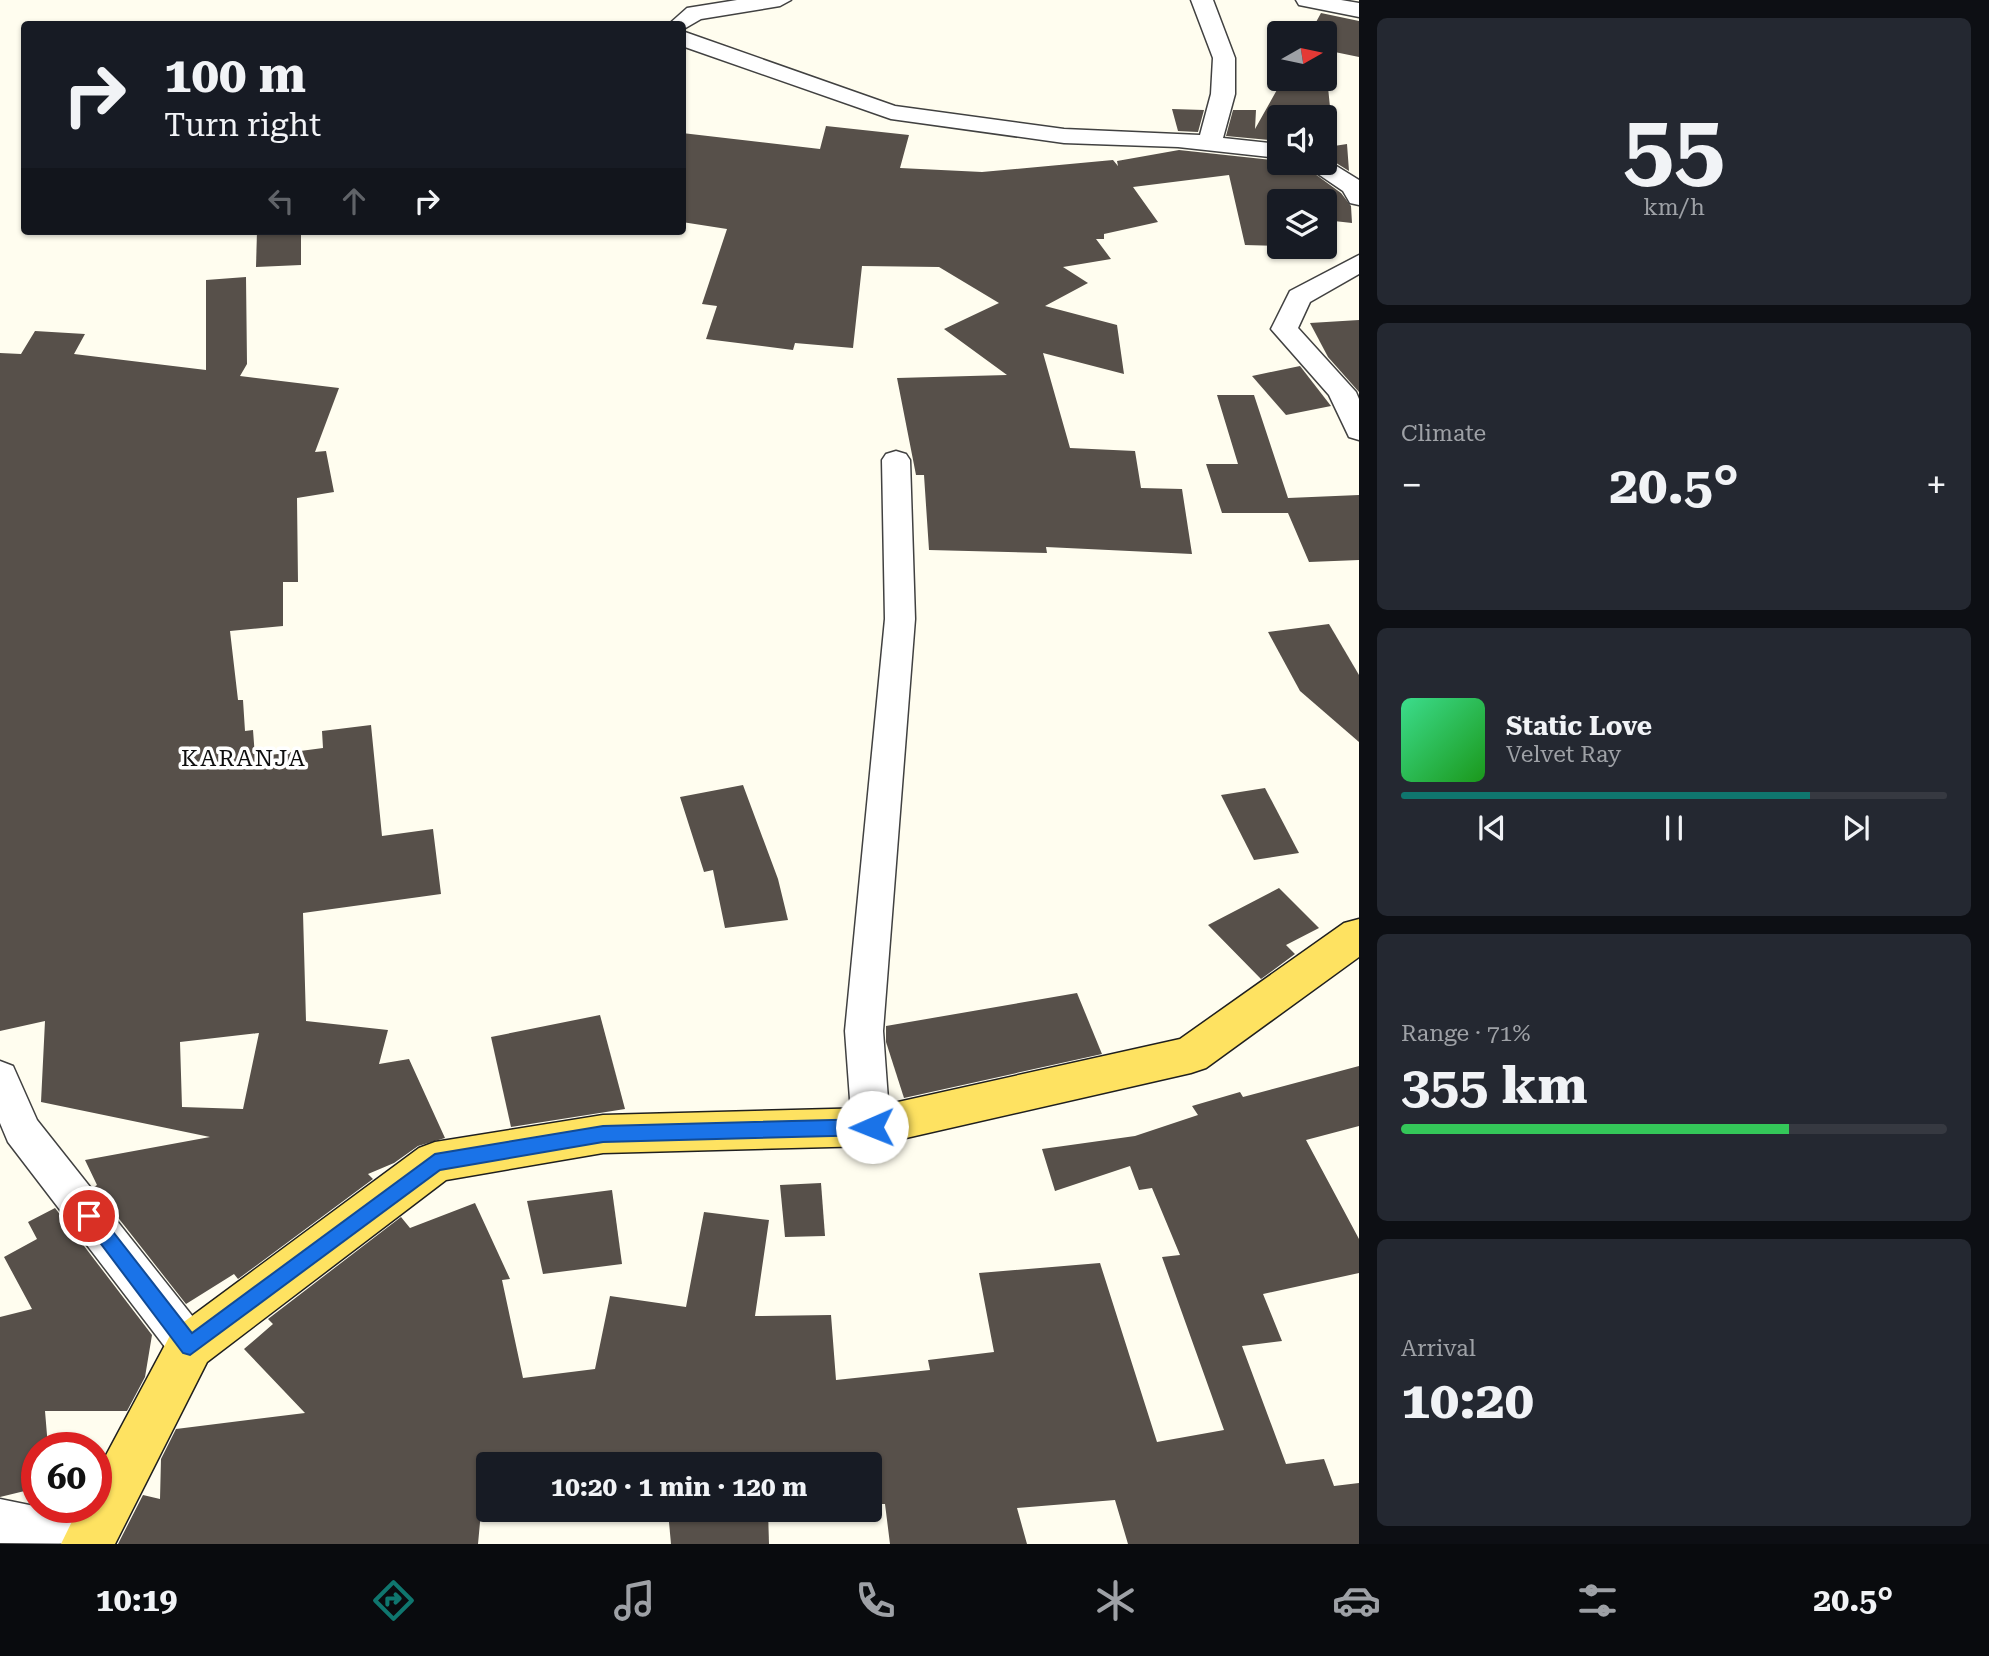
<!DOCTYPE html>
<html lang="en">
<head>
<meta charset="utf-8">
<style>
	body { margin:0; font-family:"Roboto Serif",serif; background:#242831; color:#f1f3f6; height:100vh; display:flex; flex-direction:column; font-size:26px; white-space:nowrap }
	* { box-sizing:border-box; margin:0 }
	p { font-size:23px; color:#9ea1a6 }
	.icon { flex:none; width:38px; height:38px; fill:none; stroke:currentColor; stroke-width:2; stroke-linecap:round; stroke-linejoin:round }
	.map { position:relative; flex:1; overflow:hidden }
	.sheet { display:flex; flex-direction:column; gap:18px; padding:18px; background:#0d0f14; width:630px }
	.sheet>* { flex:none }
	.guide { position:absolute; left:21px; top:21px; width:665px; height:214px; border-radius:7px; box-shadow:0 2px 5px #0004; background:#171b24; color:#f1f3f6; overflow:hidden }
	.needle { width:46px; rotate:81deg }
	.tools { position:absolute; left:1267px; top:21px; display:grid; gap:14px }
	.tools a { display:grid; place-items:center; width:70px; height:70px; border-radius:7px; background:#171b24; box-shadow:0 2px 5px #0004; font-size:35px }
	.speed { position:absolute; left:21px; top:1432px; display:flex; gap:14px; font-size:35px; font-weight:700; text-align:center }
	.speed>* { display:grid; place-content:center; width:91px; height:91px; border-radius:50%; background:#171b24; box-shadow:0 2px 5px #0004; line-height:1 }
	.speed .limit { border:10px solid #d22; background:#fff; color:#111 }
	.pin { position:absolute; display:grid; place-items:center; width:60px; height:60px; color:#fff; margin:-30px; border:4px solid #fff; border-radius:50%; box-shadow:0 2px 7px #0007 }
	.me { position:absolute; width:77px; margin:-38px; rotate:269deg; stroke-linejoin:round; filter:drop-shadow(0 0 5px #0008) }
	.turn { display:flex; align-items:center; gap:24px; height:147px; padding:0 28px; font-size:32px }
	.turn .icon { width:91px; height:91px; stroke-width:2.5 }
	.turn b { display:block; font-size:49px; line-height:60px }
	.lanes { display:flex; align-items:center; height:66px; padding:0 28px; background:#0003; justify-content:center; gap:35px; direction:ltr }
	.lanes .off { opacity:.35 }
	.big { font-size:52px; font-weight:700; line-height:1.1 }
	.sheet .widget { flex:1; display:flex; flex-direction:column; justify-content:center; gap:10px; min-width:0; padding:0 24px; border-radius:10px; background:#242831 }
	.sheet .dial { align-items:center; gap:0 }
	.dial b { font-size:91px; line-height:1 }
	.song { display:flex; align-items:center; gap:21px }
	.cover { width:84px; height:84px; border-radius:10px; background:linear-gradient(135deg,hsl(150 70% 55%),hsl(120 70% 35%)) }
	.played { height:7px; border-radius:4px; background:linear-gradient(90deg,#0f766e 75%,#363941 75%) }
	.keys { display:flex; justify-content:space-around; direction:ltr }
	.heat { display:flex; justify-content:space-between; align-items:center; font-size:38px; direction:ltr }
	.charge { height:10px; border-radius:5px; background:linear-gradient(90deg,#34c759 71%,#363941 0) }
	.trip { position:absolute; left:476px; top:1452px; width:406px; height:70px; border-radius:7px; background:#171b24; box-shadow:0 2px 5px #0004; font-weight:700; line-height:70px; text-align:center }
	.dock { display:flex; height:112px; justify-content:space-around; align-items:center; background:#090b0e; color:#9ea1a6 }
	.dock .icon { width:49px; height:49px }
	.dock .active { color:#0f766e }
	.dock b { font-size:32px; color:#f1f3f6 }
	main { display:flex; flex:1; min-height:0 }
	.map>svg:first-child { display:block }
</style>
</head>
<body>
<main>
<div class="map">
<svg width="1359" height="1544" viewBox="0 0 1359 1544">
	<rect width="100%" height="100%" fill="#fffdef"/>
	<g fill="#57504a" fill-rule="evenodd">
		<polygon points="1321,13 1359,21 1359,57 1325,50 1325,33 1310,33"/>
		<polygon points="1325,58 1334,146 1347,144 1349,171 1325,156 1325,117 1279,117 1279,141 1226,136 1233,110 1256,110 1255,129 1283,79 1325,79"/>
		<polygon points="1172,109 1204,110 1198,132 1178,131"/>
		<polygon points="826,126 909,135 900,168 982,172 1113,160 1118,166 1117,161 1179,150 1300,163 1341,193 1351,206 1352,223 1325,220 1325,201 1279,201 1279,246 1245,245 1229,175 1133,187 1158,222 1104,234 1104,239 1096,239 1111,259 1063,267 1088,283 1045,306 1117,325 1124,374 1043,353 1070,448 1135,451 1141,488 1182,489 1192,554 1046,547 1047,553 929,550 924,475 916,475 897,378 1007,375 944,329 999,303 939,267 862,266 853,348 795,343 793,350 706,339 717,306 702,304 727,229 682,222 682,133 820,149"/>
		<polygon points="257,231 301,231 301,265 256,267"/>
		<path d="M246,277L247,364L240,376L339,388L315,452L326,451L334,492L297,498L298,582H283V626L230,631L238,700H243L245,731L253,730L255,757L323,748L322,731L371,725L382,836L433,829L441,894L303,913L306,1021L388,1030L379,1064L409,1059L445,1138L418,1146L394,1163L368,1174L373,1179L238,1279L234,1274L186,1304L94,1187L97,1185L85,1160L210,1137L41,1102L45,1021L0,1031V353L21,354L35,331L85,334L74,354L206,370V280ZM259,1033L243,1109L182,1107L180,1042Z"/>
		<polygon points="1359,320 1359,392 1328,357 1310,323"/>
		<polygon points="1300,366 1331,406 1286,415 1252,376"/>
		<polygon points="1217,395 1254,395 1288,498 1359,495 1359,560 1309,562 1288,513 1222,513 1206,464 1238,464"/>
		<polygon points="1329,624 1359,675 1359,742 1300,691 1268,632"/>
		<polygon points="743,785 778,879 788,920 725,928 713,870 704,872 680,797"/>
		<polygon points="1265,788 1299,853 1254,860 1221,795"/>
		<polygon points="1279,888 1319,928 1286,945 1295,954 1261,979 1208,925"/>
		<polygon points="1077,993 1102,1054 904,1098 886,1042 886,1026"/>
		<polygon points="600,1015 625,1109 511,1127 491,1037"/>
		<polygon points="1359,1066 1359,1126 1306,1140 1359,1239 1359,1273 1263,1294 1282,1341 1242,1346 1286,1464 1324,1459 1334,1486 1359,1483 1359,1544 1128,1544 1115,1500 1017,1508 1027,1544 890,1544 885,1504 875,1504 873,1465 488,1465 488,1479 484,1479 478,1544 118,1544 143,1495 160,1499 161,1459 176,1429 305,1413 244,1349 273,1324 268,1319 401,1217 410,1228 475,1203 510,1279 502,1280 523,1378 595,1369 610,1296 686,1307 704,1212 769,1220 755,1316 831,1315 836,1380 930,1370 928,1360 994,1352 979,1273 1100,1263 1157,1442 1224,1430 1162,1257 1180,1255 1152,1188 1139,1190 1130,1166 1055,1191 1042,1149 1135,1136 1198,1115 1192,1106 1240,1092 1243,1097"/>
		<polygon points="821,1183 825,1236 785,1237 780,1185"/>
		<polygon points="612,1190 622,1264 543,1274 527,1201"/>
		<polygon points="55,1208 152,1335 145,1377 127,1411 45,1411 48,1447 37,1447 37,1488 0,1497 0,1317 32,1309 4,1257 37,1239 28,1222"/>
		<polygon points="758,1510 768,1510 769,1544 671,1544 669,1522"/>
	</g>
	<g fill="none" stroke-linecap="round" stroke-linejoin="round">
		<defs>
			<g id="street">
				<polygon points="737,0 791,0 780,6 701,19 682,30 682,24 669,24 687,8"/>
				<polygon points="1191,0 1213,0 1235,58 1235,94 1223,138 1279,144 1279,158 1178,147 1064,143 891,119 682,46 682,31 895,106 1064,129 1200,135 1211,94 1213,58"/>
				<polygon points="1296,0 1341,0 1359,3 1359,17 1299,5"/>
				<polygon points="1325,159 1359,180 1359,205 1350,203 1343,191 1302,163 1325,163"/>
				<polygon points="1359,255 1359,274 1310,302 1298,328 1356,392 1359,399 1359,440 1349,437 1329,395 1271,329 1290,291"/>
				<polygon points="896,451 906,454 910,460 915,619 883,1031 890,1127 885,1139 871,1144 857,1139 852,1127 845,1031 885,619 882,460 886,454"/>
				<polygon points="0,1061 13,1066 37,1120 205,1332 211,1346 205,1360 190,1366 175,1360 8,1142 0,1123"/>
				<polygon points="0,1499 88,1517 104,1523 110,1539 108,1544 0,1543"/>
			</g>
			<polygon id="primary" points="1359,919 1359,957 1206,1068 1191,1073 871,1146 603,1153 446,1180 207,1362 115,1544 61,1544 79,1507 96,1507 96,1474 173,1330 419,1148 435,1142 603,1115 871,1108 1180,1039 1344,923"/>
		</defs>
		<use href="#street" stroke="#414141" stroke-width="3"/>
		<use href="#primary" stroke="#1f1f1f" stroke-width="3"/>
		<use href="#street" fill="#fff" fill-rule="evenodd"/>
		<use href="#primary" fill="#fee261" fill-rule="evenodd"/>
	</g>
	<polygon fill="#1a73e8" stroke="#114b97" stroke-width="2" points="872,1119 878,1121 881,1127 878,1132 872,1135 603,1142 440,1170 190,1355 183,1353 80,1216 83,1210 89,1208 96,1210 192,1333 435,1154 603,1126"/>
	<g text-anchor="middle" stroke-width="7" stroke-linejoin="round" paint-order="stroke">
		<g font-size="23" letter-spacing="2" fill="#0e0e0e" stroke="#fff">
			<text x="244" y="766">KARANJA</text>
		</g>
	</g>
</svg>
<div class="tools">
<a><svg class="needle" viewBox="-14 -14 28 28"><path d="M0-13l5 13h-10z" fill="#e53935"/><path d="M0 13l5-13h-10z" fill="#9ea1a6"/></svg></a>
<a><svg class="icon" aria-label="sound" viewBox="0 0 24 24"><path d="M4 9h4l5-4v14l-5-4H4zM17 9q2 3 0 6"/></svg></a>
<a><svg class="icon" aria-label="layers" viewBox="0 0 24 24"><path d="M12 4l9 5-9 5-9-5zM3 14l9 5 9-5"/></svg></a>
</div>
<div class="speed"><div class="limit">60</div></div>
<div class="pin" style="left:89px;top:1216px;background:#d93025"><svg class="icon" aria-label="arrive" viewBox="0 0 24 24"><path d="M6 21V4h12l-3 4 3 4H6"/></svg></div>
<svg class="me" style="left:872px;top:1127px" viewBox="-20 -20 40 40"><circle r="19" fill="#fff"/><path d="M0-13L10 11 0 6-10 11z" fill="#1a73e8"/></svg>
<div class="trip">10:20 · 1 min · 120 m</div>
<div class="guide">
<div class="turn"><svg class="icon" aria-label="right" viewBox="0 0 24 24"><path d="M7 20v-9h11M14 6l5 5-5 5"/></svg><div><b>100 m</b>Turn right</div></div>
<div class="lanes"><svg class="icon off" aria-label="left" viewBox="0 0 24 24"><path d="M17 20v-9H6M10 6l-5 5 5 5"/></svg><svg class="icon off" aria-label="ahead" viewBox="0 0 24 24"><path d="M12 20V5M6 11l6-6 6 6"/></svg><svg class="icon" aria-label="right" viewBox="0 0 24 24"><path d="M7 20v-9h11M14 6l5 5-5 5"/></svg></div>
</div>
</div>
<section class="sheet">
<div class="widget dial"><b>55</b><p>km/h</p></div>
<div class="widget"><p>Climate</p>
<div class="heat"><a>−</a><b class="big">20.5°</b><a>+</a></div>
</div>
<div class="widget">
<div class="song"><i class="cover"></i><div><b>Static Love</b><p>Velvet Ray</p></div></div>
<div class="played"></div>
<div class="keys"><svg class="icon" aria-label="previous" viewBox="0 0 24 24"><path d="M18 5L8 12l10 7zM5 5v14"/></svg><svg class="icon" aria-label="pause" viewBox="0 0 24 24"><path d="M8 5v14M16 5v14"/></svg><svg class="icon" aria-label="next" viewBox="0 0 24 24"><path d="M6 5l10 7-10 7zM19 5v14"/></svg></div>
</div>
<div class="widget"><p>Range · 71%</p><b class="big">355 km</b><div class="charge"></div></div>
<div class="widget"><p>Arrival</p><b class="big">10:20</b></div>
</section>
</main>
<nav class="dock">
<b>10:19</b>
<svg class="icon active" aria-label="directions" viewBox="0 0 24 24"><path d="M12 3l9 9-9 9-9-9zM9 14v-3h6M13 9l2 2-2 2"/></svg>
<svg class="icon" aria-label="music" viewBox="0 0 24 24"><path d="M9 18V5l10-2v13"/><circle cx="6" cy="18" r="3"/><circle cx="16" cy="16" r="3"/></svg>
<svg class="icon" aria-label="phone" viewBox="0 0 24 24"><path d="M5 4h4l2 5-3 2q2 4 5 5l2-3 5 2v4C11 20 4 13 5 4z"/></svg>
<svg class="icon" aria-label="climate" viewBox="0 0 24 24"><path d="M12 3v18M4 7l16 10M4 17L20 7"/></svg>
<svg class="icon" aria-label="car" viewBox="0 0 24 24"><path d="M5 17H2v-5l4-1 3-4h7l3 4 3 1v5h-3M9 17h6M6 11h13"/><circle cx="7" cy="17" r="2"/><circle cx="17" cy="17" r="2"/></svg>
<svg class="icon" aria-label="filters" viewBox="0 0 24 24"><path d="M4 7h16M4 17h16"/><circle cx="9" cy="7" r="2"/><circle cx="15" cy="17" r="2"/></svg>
<b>20.5°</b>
</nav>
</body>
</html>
